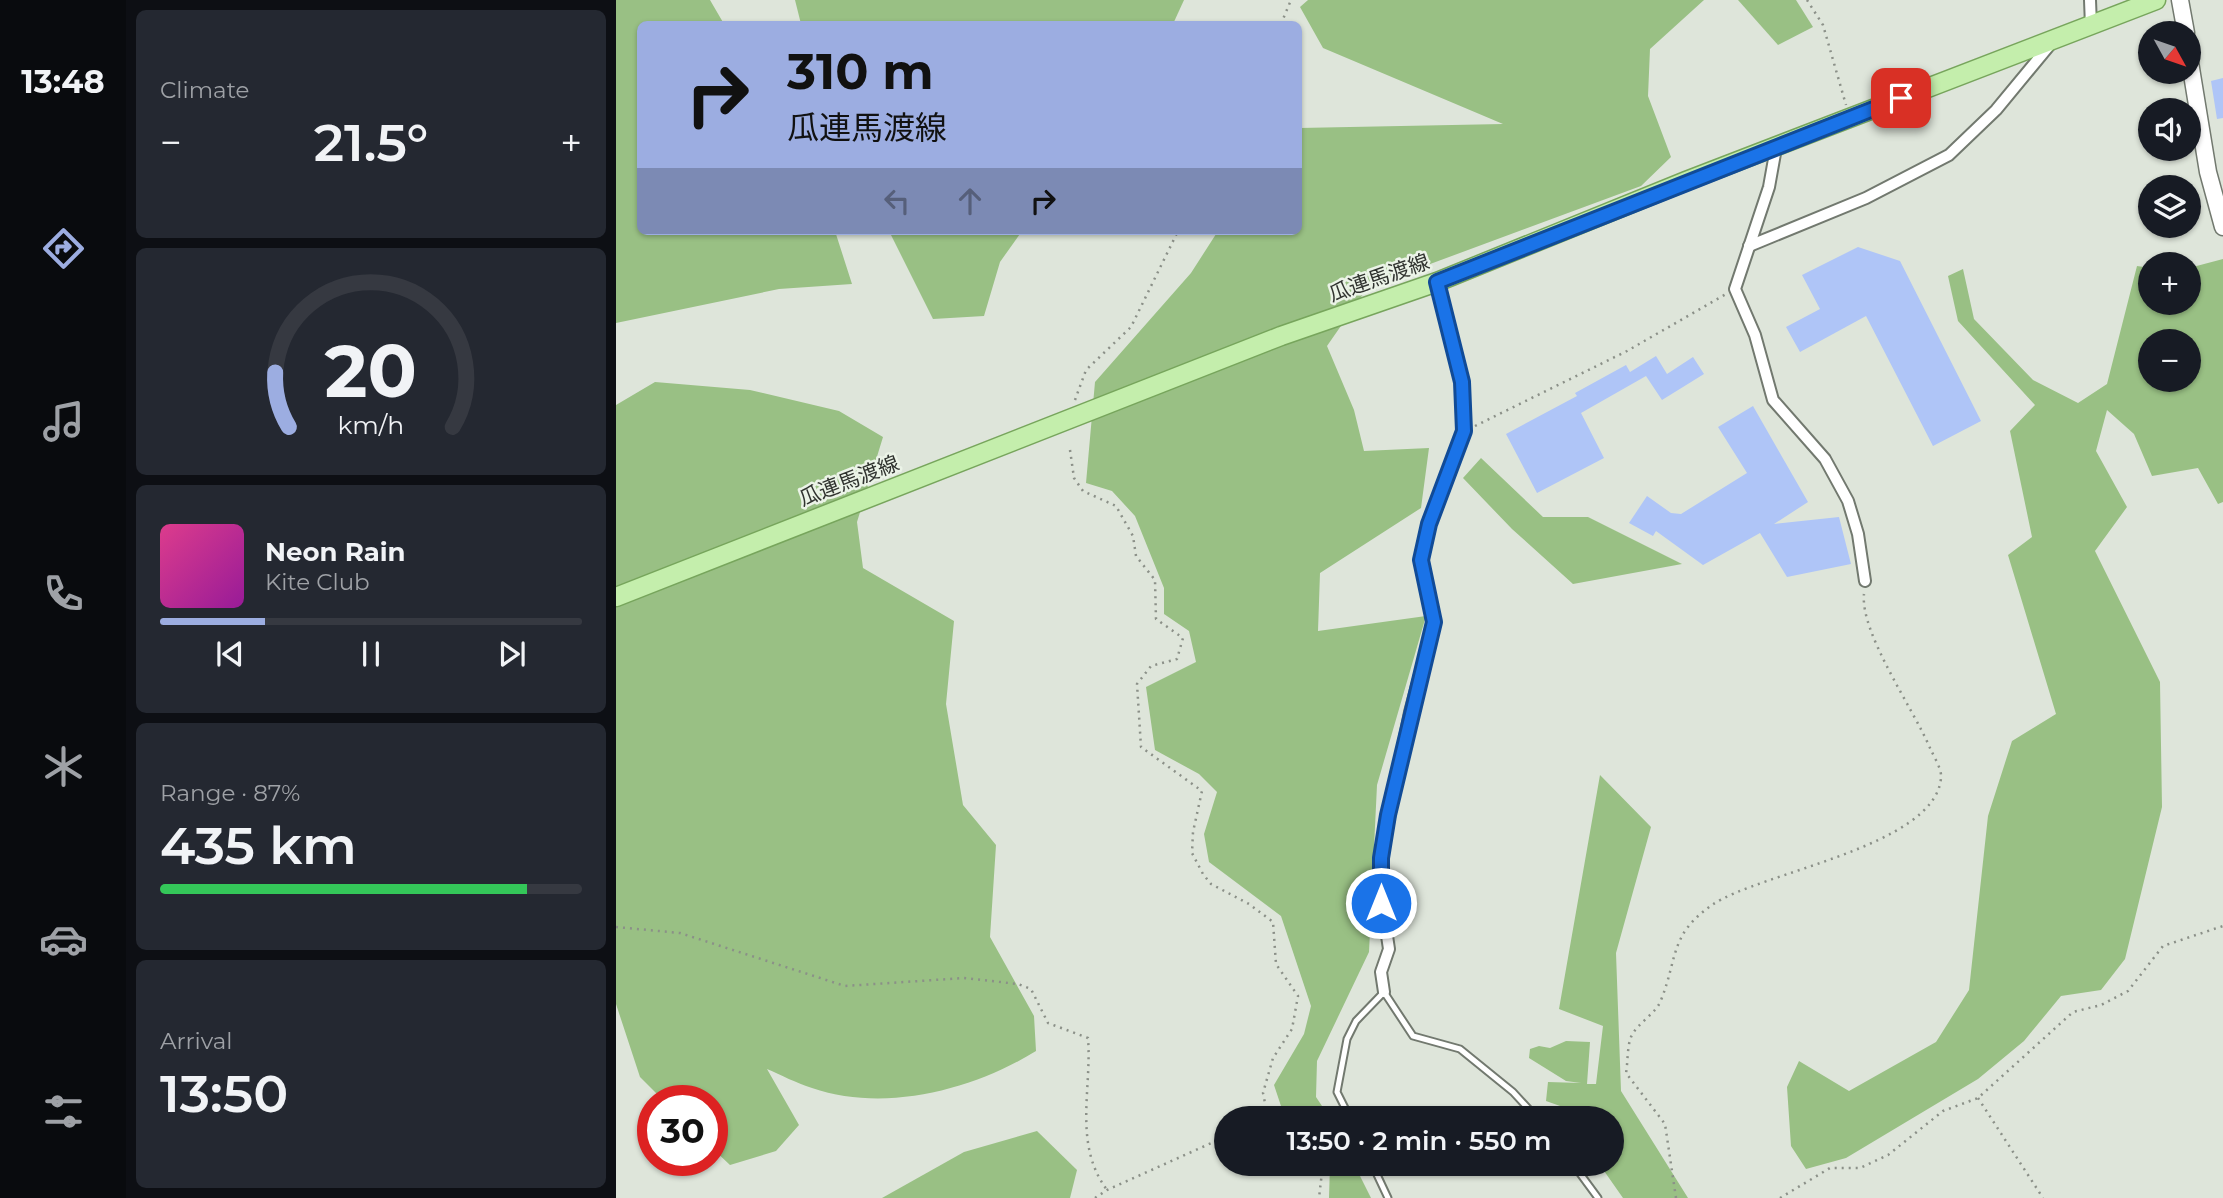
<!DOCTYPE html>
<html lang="en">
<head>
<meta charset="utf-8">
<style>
	body { margin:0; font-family:Montserrat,"Noto Sans JP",sans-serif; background:#242831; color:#f1f3f6; height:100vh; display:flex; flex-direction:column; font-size:26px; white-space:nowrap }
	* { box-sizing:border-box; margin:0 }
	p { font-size:23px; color:#9ea1a6 }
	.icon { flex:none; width:38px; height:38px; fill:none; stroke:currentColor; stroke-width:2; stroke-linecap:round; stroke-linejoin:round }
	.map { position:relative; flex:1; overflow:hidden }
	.drawer { display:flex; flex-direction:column; gap:10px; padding:10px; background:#0d0f14; width:490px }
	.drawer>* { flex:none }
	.hud { position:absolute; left:21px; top:21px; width:665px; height:214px; border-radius:10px; box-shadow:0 2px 5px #0004; background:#9cade1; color:#111; overflow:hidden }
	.needle { width:46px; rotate:130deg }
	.buttons { position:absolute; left:1522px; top:21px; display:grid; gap:14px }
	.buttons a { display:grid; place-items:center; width:63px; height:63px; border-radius:50%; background:#171b24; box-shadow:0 2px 5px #0004; font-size:35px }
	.speed { position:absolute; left:21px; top:1085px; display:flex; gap:14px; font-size:35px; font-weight:700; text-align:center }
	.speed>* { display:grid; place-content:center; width:91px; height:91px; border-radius:50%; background:#171b24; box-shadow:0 2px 5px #0004; line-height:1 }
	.speed .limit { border:10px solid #d22; background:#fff; color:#111 }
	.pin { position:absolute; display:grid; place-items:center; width:60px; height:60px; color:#fff; margin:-30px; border-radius:14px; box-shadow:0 4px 10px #0006 }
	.me { position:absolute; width:77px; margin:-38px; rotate:0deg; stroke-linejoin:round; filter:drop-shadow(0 0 5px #0008) }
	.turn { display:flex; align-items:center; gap:24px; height:147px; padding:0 35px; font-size:32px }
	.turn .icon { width:91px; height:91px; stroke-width:2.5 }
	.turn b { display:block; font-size:49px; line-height:60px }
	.lanes { display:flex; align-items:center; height:66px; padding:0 35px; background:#0003; justify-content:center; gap:35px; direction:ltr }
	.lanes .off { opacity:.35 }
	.big { font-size:52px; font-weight:600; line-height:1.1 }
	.drawer .tile { flex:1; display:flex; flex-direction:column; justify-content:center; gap:10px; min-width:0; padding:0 24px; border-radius:10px; background:#242831 }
	.drawer .dial { align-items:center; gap:0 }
	.dial svg { height:182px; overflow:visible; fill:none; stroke:#363941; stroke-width:7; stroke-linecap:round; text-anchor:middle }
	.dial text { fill:#f1f3f6; stroke:none }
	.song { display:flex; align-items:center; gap:21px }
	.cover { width:84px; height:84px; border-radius:10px; background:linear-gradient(135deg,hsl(330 70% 55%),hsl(300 70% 35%)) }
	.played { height:7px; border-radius:4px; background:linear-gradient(90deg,#9cade1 25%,#363941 25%) }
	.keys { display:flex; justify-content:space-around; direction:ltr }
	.heat { display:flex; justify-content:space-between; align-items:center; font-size:38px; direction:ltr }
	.charge { height:10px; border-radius:5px; background:linear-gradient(90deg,#34c759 87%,#363941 0) }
	.trip { position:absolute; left:598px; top:1106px; width:410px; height:70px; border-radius:35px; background:#171b24; box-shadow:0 2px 5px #0004; font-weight:600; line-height:70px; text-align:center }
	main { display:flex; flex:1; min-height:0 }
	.tab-bar { display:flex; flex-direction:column; width:126px; justify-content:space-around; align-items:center; background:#090b0e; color:#9ea1a6 }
	.tab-bar .icon { width:49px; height:49px }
	.tab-bar .selected { color:#9cade1 }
	.tab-bar b { font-size:32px; color:#f1f3f6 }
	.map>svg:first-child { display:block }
</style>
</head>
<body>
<main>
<nav class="tab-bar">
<b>13:48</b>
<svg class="icon selected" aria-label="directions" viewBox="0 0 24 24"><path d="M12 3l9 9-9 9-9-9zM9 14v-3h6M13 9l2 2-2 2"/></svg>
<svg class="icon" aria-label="music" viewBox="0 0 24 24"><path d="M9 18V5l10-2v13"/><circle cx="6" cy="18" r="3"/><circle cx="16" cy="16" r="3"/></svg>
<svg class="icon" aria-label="phone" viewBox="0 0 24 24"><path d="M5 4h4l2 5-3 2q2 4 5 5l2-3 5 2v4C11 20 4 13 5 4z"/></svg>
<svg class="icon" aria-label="climate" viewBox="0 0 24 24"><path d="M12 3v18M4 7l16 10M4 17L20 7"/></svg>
<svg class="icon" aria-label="car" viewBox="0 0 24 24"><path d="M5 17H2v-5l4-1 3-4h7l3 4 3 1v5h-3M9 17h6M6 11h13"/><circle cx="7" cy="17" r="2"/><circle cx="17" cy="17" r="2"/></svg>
<svg class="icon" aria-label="filters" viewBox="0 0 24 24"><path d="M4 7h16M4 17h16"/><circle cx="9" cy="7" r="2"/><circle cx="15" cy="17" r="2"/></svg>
</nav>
<section class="drawer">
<div class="tile"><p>Climate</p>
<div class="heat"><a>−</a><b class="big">21.5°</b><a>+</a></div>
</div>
<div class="tile dial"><svg viewBox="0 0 100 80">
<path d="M14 69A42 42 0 1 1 86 69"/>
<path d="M14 69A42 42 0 0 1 8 45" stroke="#9cade1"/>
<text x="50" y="56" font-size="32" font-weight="700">20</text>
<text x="50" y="72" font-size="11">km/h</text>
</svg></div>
<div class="tile">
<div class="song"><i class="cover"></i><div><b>Neon Rain</b><p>Kite Club</p></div></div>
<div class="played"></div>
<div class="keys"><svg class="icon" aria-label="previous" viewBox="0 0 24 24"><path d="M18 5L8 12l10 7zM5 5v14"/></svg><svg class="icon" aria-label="pause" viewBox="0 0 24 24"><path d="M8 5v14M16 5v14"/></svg><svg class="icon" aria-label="next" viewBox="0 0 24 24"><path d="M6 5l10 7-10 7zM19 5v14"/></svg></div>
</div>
<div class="tile"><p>Range · 87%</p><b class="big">435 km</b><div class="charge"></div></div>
<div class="tile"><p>Arrival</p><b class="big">13:50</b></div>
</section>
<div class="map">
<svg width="1607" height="1198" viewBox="0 0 1607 1198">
	<rect width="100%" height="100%" fill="#dee5da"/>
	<g fill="#99c084" fill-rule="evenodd">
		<polygon points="0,0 94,0 108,24 24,24 24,231 219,231 236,284 163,289 0,323"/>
		<polygon points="179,0 568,0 557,24 185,24"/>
		<polygon points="692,0 1088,0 1034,49 1032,96 1055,157 1025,186 752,287 711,346 738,410 748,451 813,448 805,508 704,573 702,631 810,616 761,785 753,952 701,1061 700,1097 714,1118 669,1118 658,1085 688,1034 695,1006 665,916 593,862 588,834 601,792 583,774 539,750 530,687 580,662 573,631 548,614 548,588 519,516 496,491 470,483 479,382 575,273 602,231 682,231 683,128 887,124 707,48 684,7"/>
		<polygon points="1122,0 1180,0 1197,27 1162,45"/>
		<polygon points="273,231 406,231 384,262 368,316 317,319"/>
		<path d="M1607,259V502L1602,504L1582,468L1536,476L1518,434L1491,410L1480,451L1511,507L1479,551L1544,682L1546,807L1509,959L1485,990L1445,996L1408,1041L1362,1079L1230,1158L1190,1169L1175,1146L1171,1087L1183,1061L1233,1091L1320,1042L1353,990L1372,816L1396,741L1440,714L1392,555L1416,537L1394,431L1419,405L1342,321L1332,276L1347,269L1358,319L1417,380L1462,403L1491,384L1521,266L1535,268V303H1573V268ZM1573,341V380H1535V341Z"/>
		<path d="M39,382L134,390L223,411L267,437L241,522L247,568L338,621L330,704L347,805L380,845L374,937L418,1016L420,1051C357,1090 269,1113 196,1088C180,1083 165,1075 151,1069L183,1125L160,1151L114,1165L96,1148V1101H48L24,1077L0,1004V405Z"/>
		<polygon points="865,458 927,517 972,517 1066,564 957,584 896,529 847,478"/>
		<polygon points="984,775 1035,827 1000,953 1005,1091 1072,1198 1007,1198 986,1168 988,1164 996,1164 996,1148 1005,1128 996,1125 996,1118 978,1118 930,1101 932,1082 965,1083 950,1081 913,1058 914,1049 923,1046 934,1048 950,1041 974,1042 971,1084 980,1084 987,1026 943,1009"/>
		<polygon points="421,1131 461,1170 454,1198 266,1198 348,1152"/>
		<polygon points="714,1164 738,1164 755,1198 713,1198"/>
	</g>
	<g fill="#afc5f7">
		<polygon points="1607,78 1607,118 1601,119 1595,81"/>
		<polygon points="1242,247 1284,261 1365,421 1317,446 1250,316 1184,352 1170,327 1204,309 1186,275"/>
		<polygon points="1040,356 1051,374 1077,357 1088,374 1046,400 1030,376 965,413 988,458 921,493 890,434 961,396 959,393 1010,365 1014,372"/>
		<polygon points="1137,406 1192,502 1158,524 1223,517 1235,564 1171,577 1144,533 1087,565 1040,531 1037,536 1013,523 1031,496 1055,513 1065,514 1131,473 1102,427"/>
	</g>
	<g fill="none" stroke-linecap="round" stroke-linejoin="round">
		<defs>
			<g id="lane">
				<polyline points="734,1118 721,1092 731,1039 740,1021 768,992 797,1036 844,1049 897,1092 921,1118"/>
				<polyline points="756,1164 772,1198"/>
				<polyline points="957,1164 982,1198"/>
			</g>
			<g id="street">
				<polyline points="1474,0 1475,26"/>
				<polyline points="1160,148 1153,187 1119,289 1139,335 1157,400 1209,459 1232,501 1242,534 1249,581"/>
				<polyline points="1133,246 1250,198 1333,155 1380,110 1437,41"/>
				<polyline points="768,992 765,972 773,949 766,903 765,858 794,712 818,622 805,560 813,524 848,431 846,382 821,282"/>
			</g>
			<g id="secondary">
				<polyline points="1564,0 1570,33"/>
				<polyline points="1573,56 1592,172 1607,227"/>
			</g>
			<polyline id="primary" points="0,597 665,336 821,282 1070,181 1540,0"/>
		</defs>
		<use href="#lane" stroke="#72796f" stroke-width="9"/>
		<use href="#street" stroke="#72796f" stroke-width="14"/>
		<use href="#secondary" stroke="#72796f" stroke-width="19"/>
		<use href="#primary" stroke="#77a55c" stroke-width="21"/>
		<g stroke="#8b9088" stroke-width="2.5" stroke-dasharray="2 5" stroke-linecap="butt">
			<polyline points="1191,0 1207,25 1230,105"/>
			<polyline points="665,24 675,0"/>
			<polyline points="459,400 470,370 515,327 562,231"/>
			<polyline points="859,426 1011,351 1110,294"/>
			<polyline points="454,450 458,478 467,491 500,506 517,536 520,556 539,580 540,619 567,638 561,659 535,666 521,684 525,747 586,791 577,832 576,853 587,874 595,884 633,904 657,922 660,964 682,996 676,1029 657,1058 647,1093 652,1118"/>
			<path d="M0,927L64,933L229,986L348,978L402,984L415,989L432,1023L472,1038C476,1090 457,1144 491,1190"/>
			<polyline points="1362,1098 1427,1198"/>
			<polyline points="694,1164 706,1172 703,1198"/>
			<polyline points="479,1198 491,1190 611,1136"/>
			<path d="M1060,1198L1049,1124L1010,1073C1012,1062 1011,1047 1015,1037C1021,1023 1040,1014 1045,1000C1062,958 1053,935 1096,905C1144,872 1319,847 1325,778C1326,769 1318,757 1314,748C1297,708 1244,633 1248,594"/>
			<polyline points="1164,1198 1214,1168 1244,1168 1272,1155 1327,1111 1362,1098 1457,1012 1485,1005 1512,991 1547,946 1607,926"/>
		</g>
		<use href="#lane" stroke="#fff" stroke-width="5"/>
		<use href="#street" stroke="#fff" stroke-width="10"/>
		<use href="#secondary" stroke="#fff" stroke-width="16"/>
		<use href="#primary" stroke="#c4eeac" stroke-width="18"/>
	</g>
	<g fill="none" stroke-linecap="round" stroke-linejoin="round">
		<defs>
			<polyline id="route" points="765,903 765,858 772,815 818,622 805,560 813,524 848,431 846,382 821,282 1285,98"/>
		</defs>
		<use href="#route" stroke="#114b97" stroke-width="18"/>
		<use href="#route" stroke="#1a73e8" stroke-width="12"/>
	</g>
	<g text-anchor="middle" stroke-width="5" stroke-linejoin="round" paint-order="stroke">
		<g font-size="21" fill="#30332f" stroke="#ebf3e7">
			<text transform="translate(763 278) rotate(-19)" y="7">瓜連馬渡線</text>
			<text transform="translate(233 481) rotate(-21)" y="7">瓜連馬渡線</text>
		</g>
	</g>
</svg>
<div class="buttons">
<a><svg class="needle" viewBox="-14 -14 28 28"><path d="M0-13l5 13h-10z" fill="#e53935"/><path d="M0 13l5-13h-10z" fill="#9ea1a6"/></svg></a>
<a><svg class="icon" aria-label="sound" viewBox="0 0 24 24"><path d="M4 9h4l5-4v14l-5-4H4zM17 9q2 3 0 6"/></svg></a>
<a><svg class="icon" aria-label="layers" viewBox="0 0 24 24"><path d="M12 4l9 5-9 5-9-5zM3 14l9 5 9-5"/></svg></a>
<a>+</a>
<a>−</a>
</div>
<div class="speed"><div class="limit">30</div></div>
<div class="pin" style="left:1285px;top:98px;background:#d93025"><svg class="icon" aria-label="arrive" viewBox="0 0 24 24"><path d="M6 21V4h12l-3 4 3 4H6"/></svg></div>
<svg class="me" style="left:765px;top:903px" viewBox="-20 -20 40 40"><circle r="17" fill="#1a73e8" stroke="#fff" stroke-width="3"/><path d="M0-11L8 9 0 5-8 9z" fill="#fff"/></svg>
<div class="trip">13:50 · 2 min · 550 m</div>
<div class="hud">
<div class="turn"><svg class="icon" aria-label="right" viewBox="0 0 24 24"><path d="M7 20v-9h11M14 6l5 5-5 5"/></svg><div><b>310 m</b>瓜連馬渡線</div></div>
<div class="lanes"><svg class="icon off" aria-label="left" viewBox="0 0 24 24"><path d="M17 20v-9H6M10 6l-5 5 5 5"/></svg><svg class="icon off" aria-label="ahead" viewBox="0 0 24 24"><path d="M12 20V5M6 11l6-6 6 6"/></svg><svg class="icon" aria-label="right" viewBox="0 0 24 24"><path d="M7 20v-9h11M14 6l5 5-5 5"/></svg></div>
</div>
</div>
</main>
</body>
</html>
